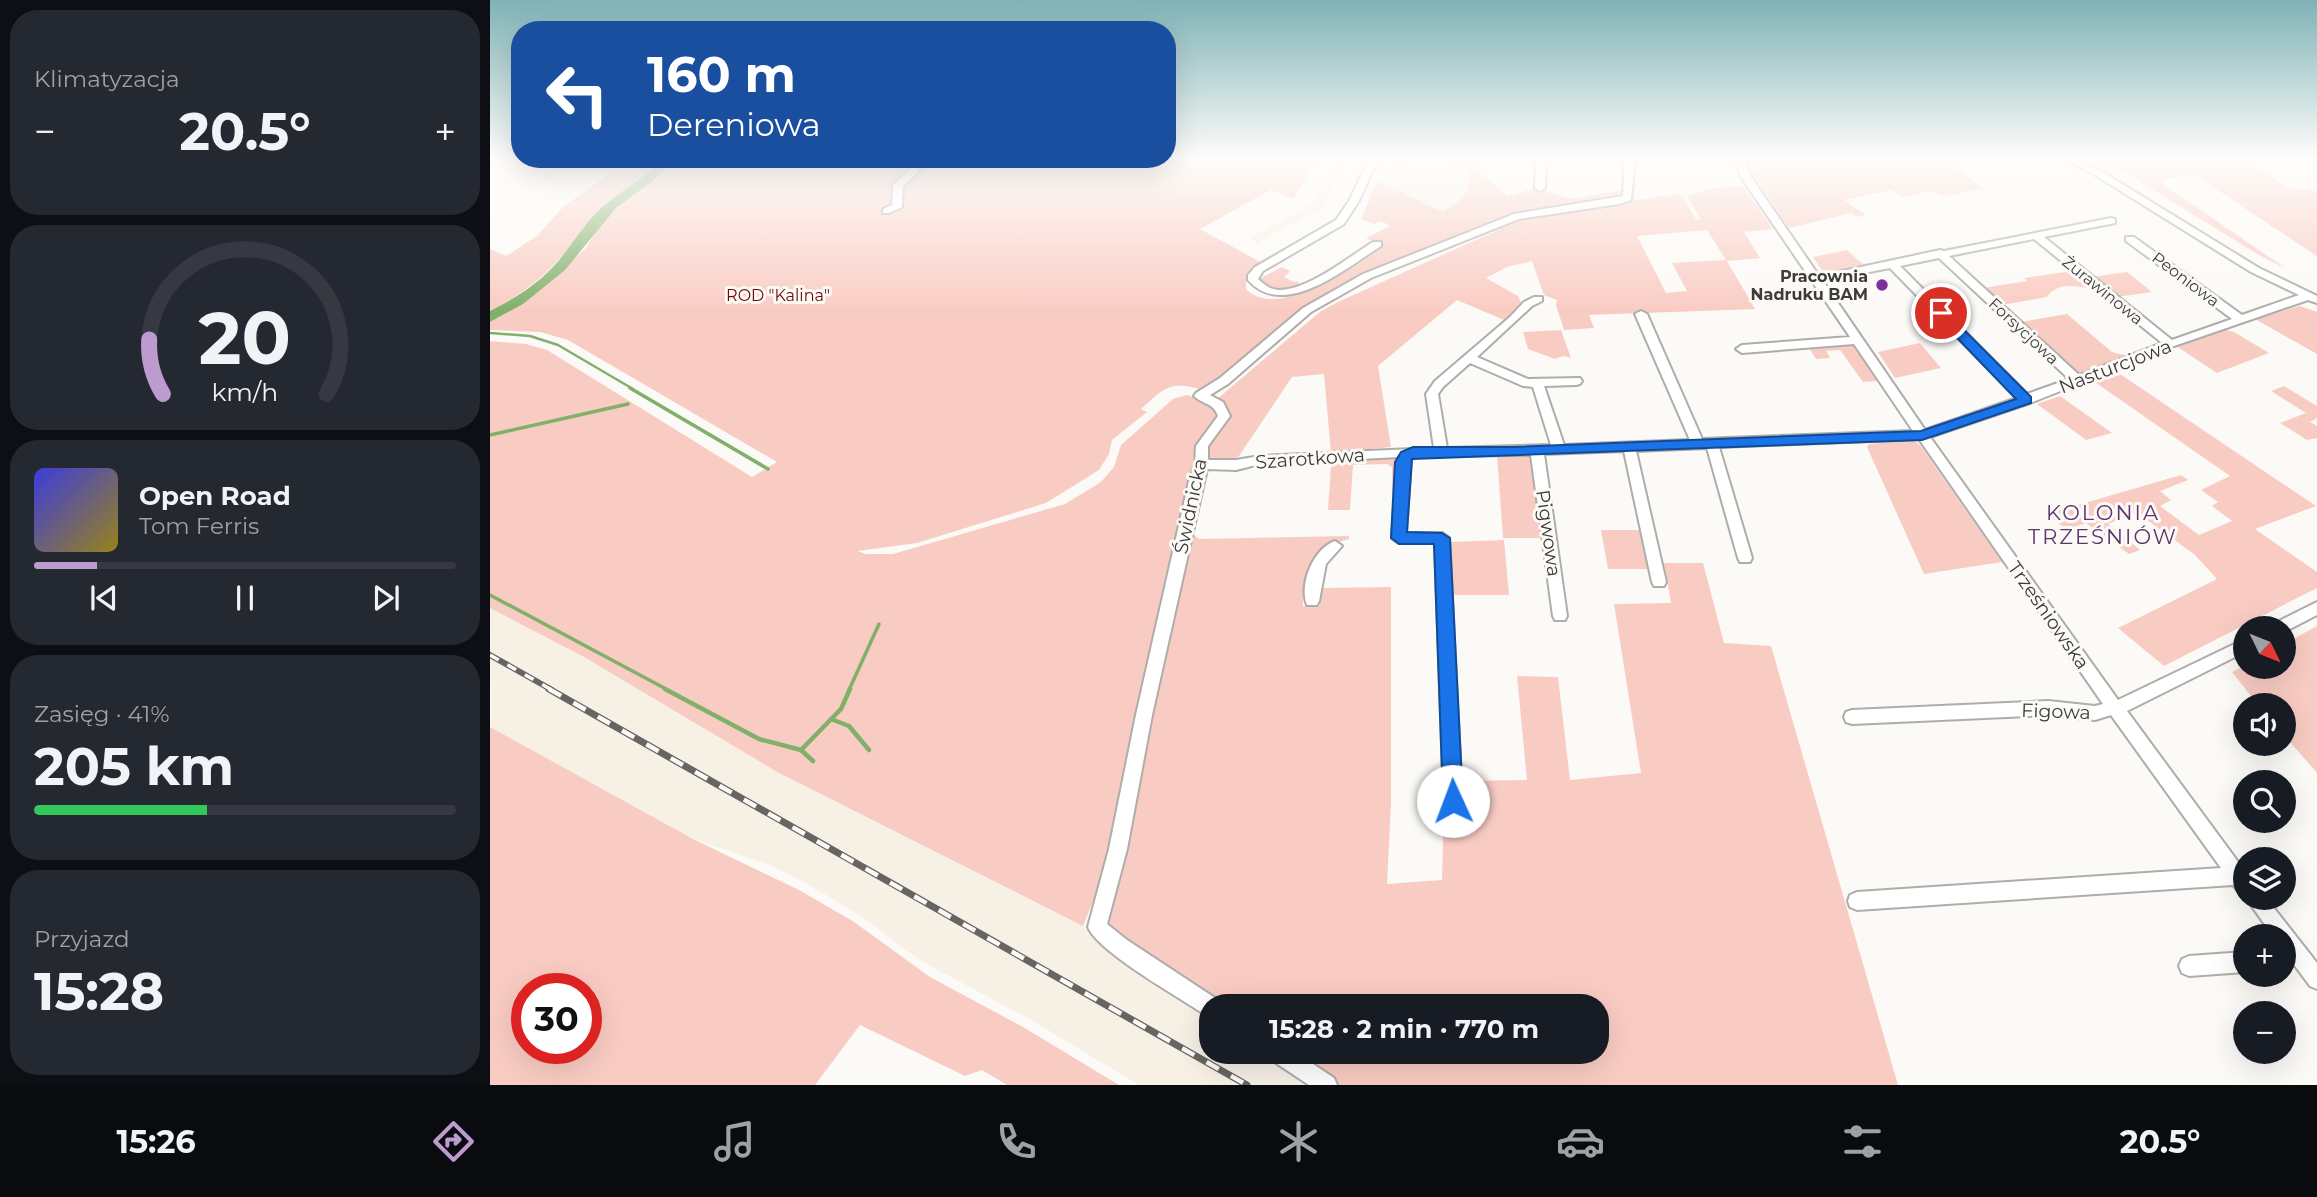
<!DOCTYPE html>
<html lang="pl">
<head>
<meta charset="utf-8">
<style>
	body { margin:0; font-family:Montserrat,sans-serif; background:#242831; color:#f1f3f6; height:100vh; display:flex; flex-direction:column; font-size:26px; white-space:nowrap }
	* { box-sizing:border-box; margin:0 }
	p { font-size:23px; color:#9ea1a6 }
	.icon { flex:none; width:38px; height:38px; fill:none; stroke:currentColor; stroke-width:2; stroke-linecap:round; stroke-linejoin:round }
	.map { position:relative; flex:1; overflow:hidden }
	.details { display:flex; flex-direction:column; gap:10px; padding:10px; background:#0d0f14; width:490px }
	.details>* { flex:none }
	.hud { position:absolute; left:21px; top:21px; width:665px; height:147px; border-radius:28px; box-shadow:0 7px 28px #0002; background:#1a4fa0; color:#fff; overflow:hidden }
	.needle { width:46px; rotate:133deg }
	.fabs { position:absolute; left:1743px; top:616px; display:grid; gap:14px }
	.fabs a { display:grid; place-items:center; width:63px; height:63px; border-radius:50%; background:#171b24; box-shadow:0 7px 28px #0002; font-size:35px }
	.speed { position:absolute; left:21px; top:973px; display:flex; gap:14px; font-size:35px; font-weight:700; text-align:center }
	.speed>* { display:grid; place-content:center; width:91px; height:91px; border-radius:50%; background:#171b24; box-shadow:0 7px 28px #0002; line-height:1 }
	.speed .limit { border:10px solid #d22; background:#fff; color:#111 }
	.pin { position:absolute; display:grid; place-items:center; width:60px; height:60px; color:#fff; margin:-30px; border:4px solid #fff; border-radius:50%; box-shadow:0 2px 7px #0007 }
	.me { position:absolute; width:77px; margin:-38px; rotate:358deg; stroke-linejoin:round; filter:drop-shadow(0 0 5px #0008) }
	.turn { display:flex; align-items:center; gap:24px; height:147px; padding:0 21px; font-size:32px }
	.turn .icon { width:91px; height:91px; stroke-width:2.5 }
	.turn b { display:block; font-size:49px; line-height:60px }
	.big { font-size:52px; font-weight:700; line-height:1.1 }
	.details .tile { flex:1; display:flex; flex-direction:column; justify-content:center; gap:10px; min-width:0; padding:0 24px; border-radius:28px; background:#242831 }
	.details .dial { align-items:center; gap:0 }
	.dial svg { height:182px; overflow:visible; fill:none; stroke:#363941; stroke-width:7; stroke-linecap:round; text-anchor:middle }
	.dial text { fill:#f1f3f6; stroke:none }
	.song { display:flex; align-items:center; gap:21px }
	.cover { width:84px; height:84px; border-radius:10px; background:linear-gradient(135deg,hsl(240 70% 55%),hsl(50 70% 35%)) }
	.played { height:7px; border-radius:4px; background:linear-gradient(90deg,#bd9bcf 15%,#363941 15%) }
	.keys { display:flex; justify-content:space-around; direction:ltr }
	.heat { display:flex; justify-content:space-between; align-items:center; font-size:38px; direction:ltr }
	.charge { height:10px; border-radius:5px; background:linear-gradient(90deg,#34c759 41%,#363941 0) }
	.trip { position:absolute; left:709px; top:994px; width:410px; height:70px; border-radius:28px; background:#171b24; box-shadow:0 7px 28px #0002; font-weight:700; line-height:70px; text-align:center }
	.tabs { display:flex; height:112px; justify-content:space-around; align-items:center; background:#090b0e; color:#9ea1a6 }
	.tabs .icon { width:49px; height:49px }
	.tabs .active { color:#bd9bcf }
	.tabs b { font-size:32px; color:#f1f3f6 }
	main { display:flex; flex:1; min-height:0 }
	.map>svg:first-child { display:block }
</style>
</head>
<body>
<main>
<section class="details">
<div class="tile"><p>Klimatyzacja</p>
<div class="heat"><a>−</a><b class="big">20.5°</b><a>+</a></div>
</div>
<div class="tile dial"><svg viewBox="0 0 100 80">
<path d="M14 69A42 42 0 1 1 86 69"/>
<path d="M14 69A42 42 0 0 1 8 45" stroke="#bd9bcf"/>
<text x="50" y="56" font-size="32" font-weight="700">20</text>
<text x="50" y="72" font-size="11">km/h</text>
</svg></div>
<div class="tile">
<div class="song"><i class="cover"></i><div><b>Open Road</b><p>Tom Ferris</p></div></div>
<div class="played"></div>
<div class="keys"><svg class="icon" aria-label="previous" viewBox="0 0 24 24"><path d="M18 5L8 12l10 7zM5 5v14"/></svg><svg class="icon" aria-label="pause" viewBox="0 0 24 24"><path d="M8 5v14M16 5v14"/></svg><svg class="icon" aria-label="next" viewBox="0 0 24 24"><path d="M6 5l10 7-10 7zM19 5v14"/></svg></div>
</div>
<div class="tile"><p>Zasięg · 41%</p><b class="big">205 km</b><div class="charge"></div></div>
<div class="tile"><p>Przyjazd</p><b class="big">15:28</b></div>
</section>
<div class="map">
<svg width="1827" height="1085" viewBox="0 0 1827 1085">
	<rect width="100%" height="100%" fill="#fcfaf6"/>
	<g fill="#f6f0e5">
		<polygon points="848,159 858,159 833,207 767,243 759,238 823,204"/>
		<polygon points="967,159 988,159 986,169 978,176 974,199 953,212 887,181 897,165 918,165 939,175"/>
		<polygon points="0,608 94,657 289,773 593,926 721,1017 721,1052 772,1052 820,1085 649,1085 538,1018 446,969 421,954 374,918 316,883 280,865 203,839 1,728"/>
	</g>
	<g fill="#f9ccc3" fill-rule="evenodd">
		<path d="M140,159H174C153,180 127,192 106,213C95,225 86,239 76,251C55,277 29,296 0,311V249L16,256L47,236L73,207Z"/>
		<path d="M185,159H424L420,172L404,185L403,206L397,212L413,209L411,184L428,171L430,159H827L804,199L781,190L710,229L774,264C762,271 755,274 756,289C789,322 861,265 893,246L876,238L900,226L891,221L884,224L871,219L887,181L953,212C986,192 976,189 980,159H988L985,169L1018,196L1045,188L1081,199L1132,190L1135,196L1022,215L849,288L714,390C679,381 677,386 651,409L657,412L622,440L619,454L609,470L556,503L427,543L367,551L376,554H403L575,504L611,482L624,467L631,445L683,399L697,395L726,405L731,417L711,443L619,862L593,926L289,773L94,657L0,608V341L36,344L57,350L262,477L287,462L78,340L50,332L0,330V322L33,304L96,248L108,228L126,208L164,180Z"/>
		<polygon points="1258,159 1259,166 1329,159 1475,159 1458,162 1494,189 1454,196 1441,191 1412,197 1401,190 1354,200 1376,215 1368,217 1361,213 1299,228 1260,170 1272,168 1256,168 1253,160"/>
		<polygon points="1756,160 1798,188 1827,191 1827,256 1705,175 1675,179 1673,184 1795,268 1769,255 1613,159"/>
		<path d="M1253,186L1283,229L1254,232L1270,258L1237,261L1265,309L1099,315L1104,328L1074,330L1066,305L1067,300L1054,295L1042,261L1017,267L996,278L1028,296L1032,305L1014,320L967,300L888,366L901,447L841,453L834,374L802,377L749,456C738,463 729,464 717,458L716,442L732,425L726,400L831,311L850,301L1028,221L1057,213L1187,194L1193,197L1206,219L1211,220L1197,195L1225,188ZM1217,230L1236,260L1182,263L1197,291L1176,293L1147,236Z"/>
		<polygon points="1357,250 1374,265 1334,273 1323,257"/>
		<polygon points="792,267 800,271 794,277 804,282 808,281 809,287 785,292 767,280"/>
		<path d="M1582,271L1613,293C1597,287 1568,279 1557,297L1512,305L1493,288L1537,281L1534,278Z"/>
		<polygon points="1637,272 1662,292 1626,297 1601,277"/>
		<polygon points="1810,306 1827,312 1827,354 1765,319"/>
		<polygon points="1577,314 1622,352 1638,356 1589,374 1531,322"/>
		<polygon points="1732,329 1744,332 1779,353 1727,373 1686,346"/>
		<polygon points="1071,330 1081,358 1073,356 1065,359 1038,349 1033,332"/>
		<polygon points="1430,343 1451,368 1405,378 1388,352"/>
		<polygon points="1359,345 1364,346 1388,381 1373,382 1350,350 1336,351 1340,358 1326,359 1319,348"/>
		<polygon points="1624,370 1826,506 1765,529 1827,572 1827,588 1674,666 1628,628 1727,579 1705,555 1646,512 1618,524 1650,550 1639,554 1596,523 1577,530 1557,514 1691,475 1698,480 1670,491 1681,500 1670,506 1709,535 1742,521 1722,506 1728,502 1711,490 1740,476 1599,378"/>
		<polygon points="1794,386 1827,406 1827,418 1820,422 1827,426 1827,438 1817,440 1790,423 1816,413 1781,391"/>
		<polygon points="1570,396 1622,433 1596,440 1547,404"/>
		<polygon points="1423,440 1430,445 1512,562 1434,574 1377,447 1379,444"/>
		<polygon points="1039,454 1042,455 1058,538 1013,538 1007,455"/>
		<polygon points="907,455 907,492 902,494 902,467 897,464 863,465 860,510 838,510 841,466 816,464 819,462"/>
		<polygon points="1149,527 1156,527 1162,578 1160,579 1157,569 1118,569 1111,530 1149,530"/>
		<path d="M703,534L709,539L859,536V539C826,548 813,572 813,606H830L831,588L901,587V802L897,884L952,880L954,802L970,801L971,781L1037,780L1027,676L1068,677L1080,780L1151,773L1124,604L1181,603L1174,563H1213L1234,643L1281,646L1408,1085H848L798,1052H1106V1006H731L621,931L616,917L684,606Z"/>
		<polygon points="1014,540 1019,595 962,595 960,542"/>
		<polygon points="1827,626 1827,773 1794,735 1794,705 1768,705 1742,672 1755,665 1794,667 1794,644"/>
		<path d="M0,727L203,839L311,891L364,922L440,977L533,1027L629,1085H517L492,1070L475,1076L370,1025L325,1085H0ZM37,989H96V1048H37Z"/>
	</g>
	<path fill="#81b06b" d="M174,159H185L164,180L126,208L75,270L33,304L0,322V311C22,300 45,286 62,268C78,251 90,230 106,213C127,192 153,180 174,159Z"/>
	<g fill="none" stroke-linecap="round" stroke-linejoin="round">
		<g stroke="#81b06b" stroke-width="2.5">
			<polyline points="432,159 432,173"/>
			<polyline points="0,333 40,336 68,345 143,389"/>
		</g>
		<g stroke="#81b06b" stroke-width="3.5">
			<polyline points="140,388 278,469"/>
			<polyline points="0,435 138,404"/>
			<polyline points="0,595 178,690"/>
			<polyline points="359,690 389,624"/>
		</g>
		<g stroke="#81b06b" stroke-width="4.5">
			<polyline points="175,689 269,739 311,750 351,709 360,689"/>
			<polyline points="341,719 359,726 379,750"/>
			<polyline points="311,750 323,761"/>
		</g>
		<defs>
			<g id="minor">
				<polygon points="422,159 431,159 428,172 413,186 412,207 399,213 393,213 393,209 402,205 403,185 421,169"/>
				<path d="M879,159H888L869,201L854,224L773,271L768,279C775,285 779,289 788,290C817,291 859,257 883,242H891V246C856,268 794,321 758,280V275L765,267L846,220L859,201Z"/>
				<polygon points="1046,159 1056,159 1055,188 1050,191 1045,188"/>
				<path d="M1135,159H1145L1141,200L1129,204L1029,219L881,278L821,312L738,384L720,395L733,402L740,416L718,446V460H746L770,456L944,448L936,394L945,381L1020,317L1034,302L1044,297H1052V301L1042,306L987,357L1038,379L1090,378L1092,381L1090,384L1086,385L1054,386L1074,445L1200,440L1145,314L1151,311L1157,314L1212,439L1423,431L1364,344L1252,353L1246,349L1252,345L1360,337L1251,177L1245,159H1254L1261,177L1329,276L1450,250L1454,251L1621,218L1625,219V223L1554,237L1682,340L1742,319L1636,241V237H1644L1752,315L1809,295L1761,272L1605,175L1574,159H1586L1611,171L1769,268L1827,296V303L1818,300L1684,346L1540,403L1440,437L1628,700L1755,639V652L1637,711L1754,870L1755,895L1749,892L1743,885L1367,910L1360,907L1358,901L1360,895L1367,892L1731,868L1621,715L1605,720L1558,715L1362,724L1356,722L1354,717L1356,712L1362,710L1558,701L1605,706L1613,704L1429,439L1229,447L1262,558L1260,562H1250L1248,558L1217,448L1146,451L1176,582L1174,586H1164L1162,582L1134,451L1054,454L1077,616L1075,620H1065L1063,616L1041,455L925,456L921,459L916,533H952L959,538L972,801L969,807L963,809L957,807L954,801L945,543H909L902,538L907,462L909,457L770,464L746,470L717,469L662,715L637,849L617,924L637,940L728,1000L731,1006H721V1017L714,1014C689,997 608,952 598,927L619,849L646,715L699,481L705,464L706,446L728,416C724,403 712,404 704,396L706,393L730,378L813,308L873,274L1024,214L1133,196ZM1544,239L1672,343L1589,375L1459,256ZM1449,258L1579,379L1537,394L1410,266ZM1400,268L1527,398L1435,430L1333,281ZM980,363L1033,386L1043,387L1061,445L957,448L948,394L953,387Z"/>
				<path d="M845,541L852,546L836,564L829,601L827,605H817C809,584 823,549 845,541Z"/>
				<polygon points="1827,602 1827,615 1794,632 1794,628 1781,628 1783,624"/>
				<polygon points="1756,898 1776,898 1827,963 1827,989 1820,986 1794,951 1794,936 1783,936"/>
				<polygon points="1755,952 1755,972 1699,976 1692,973 1689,966 1692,959 1699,956"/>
				<polygon points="777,1052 805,1052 844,1078 847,1085 819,1085 780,1059"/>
			</g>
		</defs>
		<use href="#minor" stroke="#afada9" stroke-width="4"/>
		<use href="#minor" fill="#fff" fill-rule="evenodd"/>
		<defs>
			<polyline id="rail-far1" points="0,655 62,690"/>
			<polyline id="rail" points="59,689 757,1085"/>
		</defs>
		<use href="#rail-far1" stroke="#666562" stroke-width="6"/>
		<use href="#rail" stroke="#666562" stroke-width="7"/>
		<use href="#rail-far1" stroke="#fcfaf6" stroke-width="3.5" stroke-dasharray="10" stroke-linecap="butt"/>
		<use href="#rail" stroke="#fcfaf6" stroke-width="4.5" stroke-dasharray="14" stroke-linecap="butt"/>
	</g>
	<linearGradient id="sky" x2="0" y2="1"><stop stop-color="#7fb2b6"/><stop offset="0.51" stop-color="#fefdfb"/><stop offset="1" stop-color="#fefdfb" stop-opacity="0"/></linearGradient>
	<rect width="1827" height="311" fill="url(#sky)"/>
	<polygon fill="#1a73e8" stroke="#114b97" stroke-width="2" points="1451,309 1455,311 1541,397 1541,403 1432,440 922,459 917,532 952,533 960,538 973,801 970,807 963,810 956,807 953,801 944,544 909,544 901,538 905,462 911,452 923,447 1024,447 1431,431 1526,399 1446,316 1444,313"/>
	<circle fill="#7e2fa0" stroke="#fcfaf6" stroke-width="2.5" cx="1392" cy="285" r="7"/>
	<g text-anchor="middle" stroke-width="6" stroke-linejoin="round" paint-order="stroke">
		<g font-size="16" font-weight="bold" fill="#3d3c3a" stroke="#fcfaf6" text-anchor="end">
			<text x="1378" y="282">Pracownia<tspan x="1378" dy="18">Nadruku BAM</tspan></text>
		</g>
		<g font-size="16" fill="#3d3c3a" stroke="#fcfaf6">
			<text transform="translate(1696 279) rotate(37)" y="6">Peoniowa</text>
			<text transform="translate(1613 290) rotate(39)" y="6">Żurawinowa</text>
			<text transform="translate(1534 331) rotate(43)" y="6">Forsycjowa</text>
		</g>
		<g font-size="16" fill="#720800" stroke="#fcfaf6">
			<text x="288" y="301">ROD "Kalina"</text>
		</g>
		<g font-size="19" fill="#3d3c3a" stroke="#fcfaf6">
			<text transform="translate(1625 366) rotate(-21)" y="7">Nasturcjowa</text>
			<text transform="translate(820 458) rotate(-4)" y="7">Szarotkowa</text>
			<text transform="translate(700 506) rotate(-78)" y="7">Świdnicka</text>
			<text transform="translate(1059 533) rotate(82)" y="7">Pigwowa</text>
			<text transform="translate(1559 615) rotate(55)" y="7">Trześniowska</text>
			<text transform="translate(1566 711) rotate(2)" y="7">Figowa</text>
		</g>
		<g font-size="21" letter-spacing="2" fill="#5c366e" stroke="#fcfaf6">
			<text x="1613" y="520">KOLONIA<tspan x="1613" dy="24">TRZEŚNIÓW</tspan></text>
		</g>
	</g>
</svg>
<div class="fabs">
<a><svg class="needle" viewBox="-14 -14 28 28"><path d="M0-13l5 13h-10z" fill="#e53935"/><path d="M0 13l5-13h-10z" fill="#9ea1a6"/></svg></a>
<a><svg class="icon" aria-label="sound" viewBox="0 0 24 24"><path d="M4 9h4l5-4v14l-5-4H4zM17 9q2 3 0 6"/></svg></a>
<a><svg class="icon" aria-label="search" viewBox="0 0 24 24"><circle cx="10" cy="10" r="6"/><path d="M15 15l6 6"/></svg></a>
<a><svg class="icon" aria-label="layers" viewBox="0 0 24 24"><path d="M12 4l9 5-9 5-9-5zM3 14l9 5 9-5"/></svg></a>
<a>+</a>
<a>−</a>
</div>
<div class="speed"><div class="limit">30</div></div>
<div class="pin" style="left:1451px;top:313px;background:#d93025"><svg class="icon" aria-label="arrive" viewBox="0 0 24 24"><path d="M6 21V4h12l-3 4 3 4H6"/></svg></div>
<svg class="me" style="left:963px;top:801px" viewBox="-20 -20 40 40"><circle r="19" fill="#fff"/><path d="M0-13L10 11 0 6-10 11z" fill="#1a73e8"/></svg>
<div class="trip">15:28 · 2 min · 770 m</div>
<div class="hud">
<div class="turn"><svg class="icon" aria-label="left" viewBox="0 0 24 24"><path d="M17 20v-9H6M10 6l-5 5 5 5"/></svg><div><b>160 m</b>Dereniowa</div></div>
</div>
</div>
</main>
<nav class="tabs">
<b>15:26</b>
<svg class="icon active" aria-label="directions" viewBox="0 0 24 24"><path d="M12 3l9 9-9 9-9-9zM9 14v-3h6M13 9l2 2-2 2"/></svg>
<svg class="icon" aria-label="music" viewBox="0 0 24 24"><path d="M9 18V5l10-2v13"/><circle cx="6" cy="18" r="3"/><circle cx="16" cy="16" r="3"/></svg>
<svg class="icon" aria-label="phone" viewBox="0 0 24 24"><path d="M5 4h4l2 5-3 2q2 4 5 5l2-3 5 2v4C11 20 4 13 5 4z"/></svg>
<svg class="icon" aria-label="climate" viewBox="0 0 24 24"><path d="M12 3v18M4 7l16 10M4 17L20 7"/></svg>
<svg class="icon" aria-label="car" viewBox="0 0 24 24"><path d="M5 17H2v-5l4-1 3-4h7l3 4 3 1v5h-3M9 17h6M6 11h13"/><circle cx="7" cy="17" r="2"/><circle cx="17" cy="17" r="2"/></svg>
<svg class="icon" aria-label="filters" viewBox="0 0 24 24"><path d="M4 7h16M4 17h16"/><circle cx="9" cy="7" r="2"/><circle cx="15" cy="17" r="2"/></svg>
<b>20.5°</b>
</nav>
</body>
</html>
